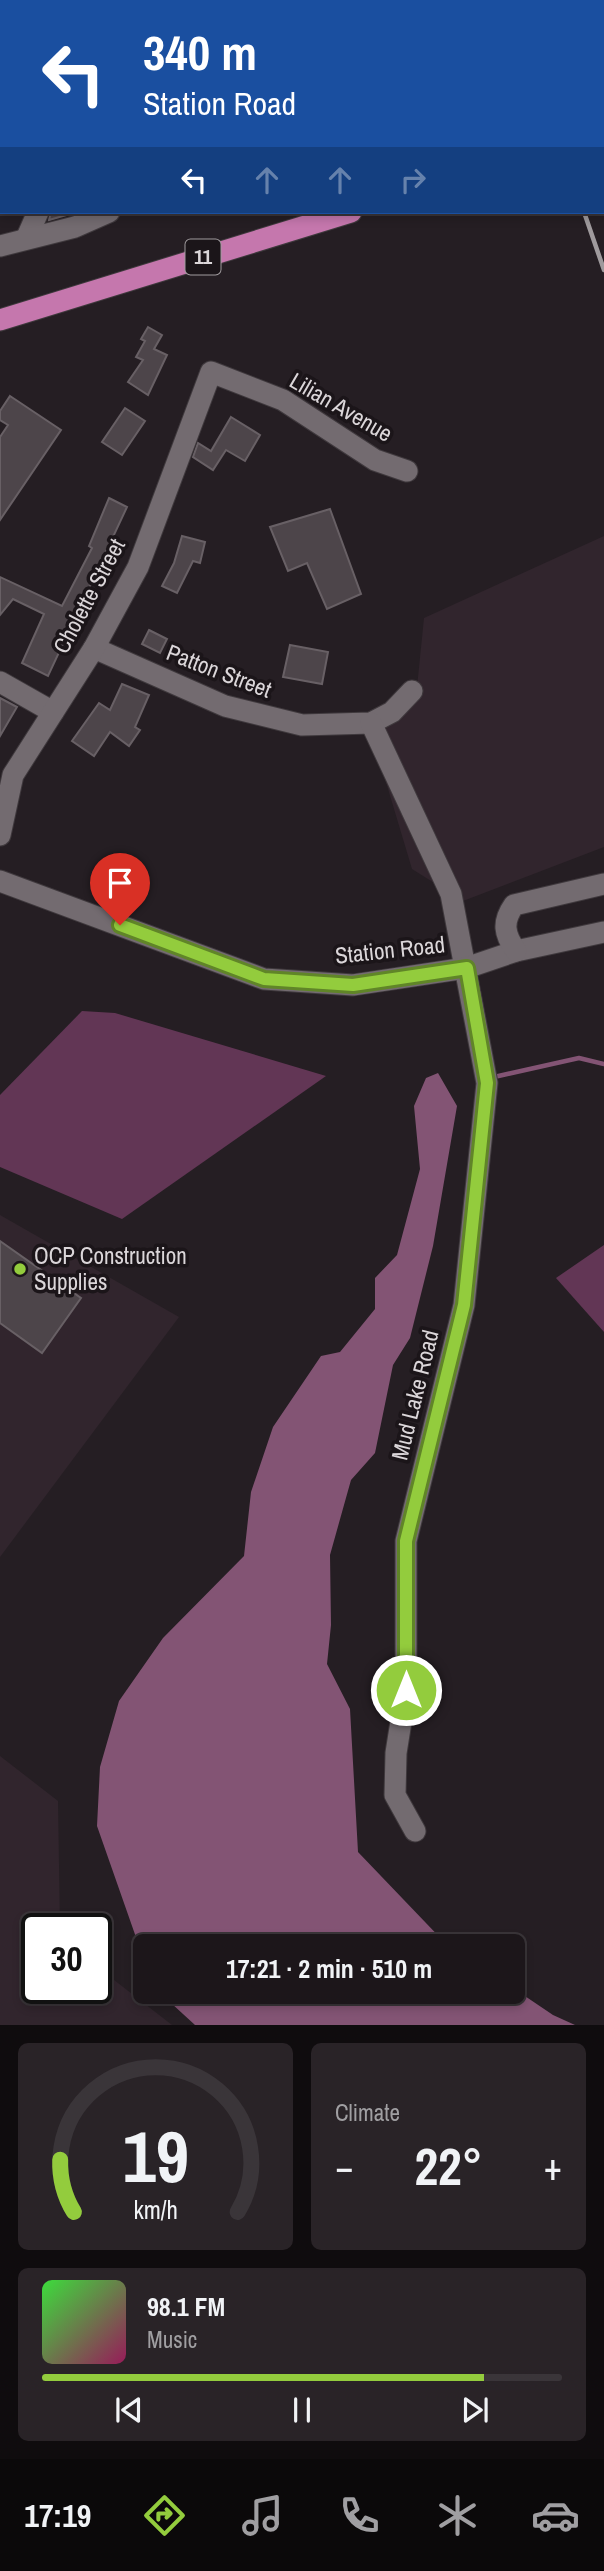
<!DOCTYPE html>
<html lang="en">
<head>
<meta charset="utf-8">
<style>
	body { margin:0; font-family:"Archivo Narrow",sans-serif; background:#292327; color:#f1f3f6; height:100vh; display:flex; flex-direction:column; font-size:26px; white-space:nowrap }
	* { box-sizing:border-box; margin:0 }
	p { font-size:23px; color:#a09fa2 }
	.icon { flex:none; width:38px; height:38px; fill:none; stroke:currentColor; stroke-width:2; stroke-linecap:round; stroke-linejoin:round }
	.map { position:relative; height:2025px; overflow:hidden }
	.drawer { display:flex; flex-direction:column; gap:18px; padding:18px; background:#0f0c0e; flex:1 }
	.drawer>* { flex:none }
	.top-card { position:absolute; left:0px; top:0px; width:606px; height:214px; box-shadow:0 4px 10px #0003,0 0 0 2px #3a3539; background:#1a4fa0; color:#fff; overflow:hidden }
	.speed { position:absolute; left:21px; top:1913px; display:flex; gap:14px; font-size:35px; font-weight:700; text-align:center }
	.speed>* { display:grid; place-content:center; width:91px; height:91px; border-radius:50%; background:#1c161a; box-shadow:0 4px 10px #0003,0 0 0 2px #3a3539; line-height:1 }
	.speed .limit { border:4px solid #111; border-radius:10px; background:#fff; color:#111 }
	.pin { position:absolute; display:grid; place-items:center; width:60px; height:60px; color:#fff; margin:-72px -30px; border-radius:50% 50% 50% 0; rotate:-45deg; box-shadow:0 0 7px #0007 }
	.pin .icon { rotate:45deg }
	.me { position:absolute; width:77px; margin:-38px; rotate:0deg; stroke-linejoin:round; filter:drop-shadow(0 0 5px #0008) }
	.turn { display:flex; align-items:center; gap:24px; height:147px; padding:0 28px; font-size:32px }
	.turn .icon { width:91px; height:91px; stroke-width:2.5 }
	.turn b { display:block; font-size:49px; line-height:60px }
	.lanes { display:flex; align-items:center; height:66px; padding:0 28px; background:#0003; justify-content:center; gap:35px; direction:ltr }
	.lanes .off { opacity:.35 }
	.big { font-size:52px; font-weight:800; line-height:1.1 }
	.drawer .card { flex:1; display:flex; flex-direction:column; justify-content:center; gap:10px; min-width:0; padding:0 24px; border-radius:10px; background:#292327 }
	.drawer .dial { align-items:center; gap:0 }
	.dial svg { height:182px; overflow:visible; fill:none; stroke:#3a3539; stroke-width:7; stroke-linecap:round; text-anchor:middle }
	.dial text { fill:#f1f3f6; stroke:none }
	.song { display:flex; align-items:center; gap:21px }
	.cover { width:84px; height:84px; border-radius:10px; background:linear-gradient(135deg,hsl(120 70% 55%),hsl(330 70% 35%)) }
	.played { height:7px; border-radius:4px; background:linear-gradient(90deg,#93cc3d 85%,#3a3539 85%) }
	.keys { display:flex; justify-content:space-around; direction:ltr }
	.heat { display:flex; justify-content:space-between; align-items:center; font-size:38px; direction:ltr }
	.drawer .tiles { flex:1; display:grid; gap:18px; grid-template-columns:1fr 1fr }
	.card:last-child { grid-column:span 2 }
	.trip { position:absolute; left:133px; top:1934px; width:392px; height:70px; border-radius:10px; background:#1c161a; box-shadow:0 4px 10px #0003,0 0 0 2px #3a3539; font-weight:800; line-height:70px; text-align:center }
	.dock { display:flex; height:112px; justify-content:space-around; align-items:center; background:#0b090a; color:#a09fa2 }
	.dock .icon { width:49px; height:49px }
	.dock .selected { color:#93cc3d }
	.dock b { font-size:32px; color:#f1f3f6 }
	.map>svg:first-child { display:block }
</style>
</head>
<body>
<div class="map">
<svg width="604" height="2025" viewBox="0 0 604 2025">
	<rect width="100%" height="100%" fill="#251e23"/>
	<g fill="#31252d">
		<polygon points="604,536 604,847 463,901 412,869 371,732 416,697 424,618"/>
		<polygon points="0,1215 179,1317 0,1557"/>
		<polygon points="0,1756 58,1801 60,1928 37,1928 37,1988 96,1988 96,1966 172,2025 0,2025"/>
	</g>
	<g fill="#623655">
		<polygon points="82,1011 115,1013 326,1076 122,1219 0,1167 0,1095"/>
		<polygon points="604,1245 604,1332 556,1278"/>
	</g>
	<g fill="#835474">
		<polygon points="438,1073 457,1106 433,1246 410,1338 393,1365 375,1453 351,1480 330,1555 331,1625 327,1664 350,1709 358,1852 448,1946 145,1946 145,1963 97,1826 100,1767 119,1701 163,1638 244,1556 251,1492 273,1427 321,1356 340,1352 375,1309 375,1278 397,1255 420,1169 414,1106 426,1078"/>
		<polygon points="513,1988 553,2015 575,2025 195,2025 159,1992 513,1992"/>
	</g>
	<g fill="none" stroke-linecap="round" stroke-linejoin="round">
		<polyline stroke="#835474" stroke-width="4.5" points="494,1077 579,1058 604,1064"/>
	</g>
	<g fill="#4d454a" stroke="#686065" stroke-width="2">
		<polygon points="51,212 77,212 49,220"/>
		<polygon points="148,327 162,335 154,349 167,355 148,395 128,382 143,360 136,357 145,341 141,339"/>
		<polygon points="10,396 61,430 0,520 0,437 8,425 0,420 0,411"/>
		<polygon points="125,408 145,421 122,455 102,442"/>
		<polygon points="231,417 260,435 245,461 226,450 213,470 193,457 198,443 211,451"/>
		<polygon points="109,498 127,507 48,676 22,663 44,614 13,599 0,615 0,577 62,606 92,548 89,546"/>
		<polygon points="330,509 361,594 327,609 307,563 288,571 270,527"/>
		<polygon points="182,536 205,542 200,563 193,561 177,593 162,586 174,563"/>
		<polygon points="149,630 167,639 160,653 142,644"/>
		<polygon points="290,645 328,652 322,684 283,677"/>
		<polygon points="122,684 149,695 135,727 140,730 129,746 110,732 94,756 72,741 99,703 110,710"/>
		<polygon points="0,698 17,707 0,736"/>
		<polygon points="0,1241 81,1298 42,1353 0,1323"/>
	</g>
	<g fill="none" stroke-linecap="round" stroke-linejoin="round">
		<defs>
			<g id="minor">
				<polyline points="66,0 68,2"/>
				<polyline points="143,2 144,0"/>
				<polyline points="0,96 2,95"/>
				<polyline points="0,143 2,142"/>
				<polyline points="27,237 38,212"/>
				<polyline points="0,246 75,227 109,212"/>
				<polyline points="94,648 225,706 302,725 371,723 392,712 412,691"/>
				<polyline points="0,682 53,712"/>
				<polyline points="371,723 451,894 487,1083 464,1305 406,1541 406,1690 396,1753 395,1795 415,1831"/>
				<polyline points="0,835 13,775 94,648 138,567 211,372 283,400 375,460 407,471"/>
				<polyline points="0,881 264,979 353,985 466,968 516,951 604,932"/>
				<path d="M516,951C504,934 502,922 514,905L604,884"/>
			</g>
			<g id="highway">
				<polyline points="604,127 604,126"/>
				<polyline points="0,320 351,212"/>
			</g>
		</defs>
		<use href="#minor" stroke="#3f393d" stroke-width="23"/>
		<use href="#highway" stroke="#3f393d" stroke-width="23"/>
		<use href="#minor" stroke="#736b70" stroke-width="21"/>
		<use href="#highway" stroke="#c577ad" stroke-width="21"/>
		<g stroke="#9f9a9d" stroke-width="4.5">
			<polyline points="494,0 495,2"/>
			<polyline points="584,212 604,270"/>
		</g>
	</g>
	<g fill="none" stroke-linecap="round" stroke-linejoin="round">
		<defs>
			<polyline id="route" points="120,925 264,979 353,985 467,968 487,1083 464,1305 406,1541 406,1690"/>
		</defs>
		<use href="#route" stroke="#608528" stroke-width="18"/>
		<use href="#route" stroke="#93cc3d" stroke-width="12"/>
	</g>
	<circle fill="#93cc3d" stroke="#1b1519" stroke-width="2.5" cx="20" cy="1269" r="7"/>
	<g text-anchor="middle" stroke-width="7" stroke-linejoin="round" paint-order="stroke">
		<rect fill="#1b1519" stroke="#a19c9f" stroke-width="2" x="185.5" y="239.5" width="35" height="35" rx="5"/>
		<g font-size="21" font-weight="bold" fill="#dbd6d9">
			<text x="203" y="264">11</text>
		</g>
		<g font-size="23" fill="#dbd6d9" stroke="#1b1519">
			<text transform="translate(341 407) rotate(30)" y="8">Lilian Avenue</text>
			<text transform="translate(89 596) rotate(-62)" y="8">Cholette Street</text>
			<text transform="translate(219 671) rotate(21)" y="8">Patton Street</text>
			<text transform="translate(390 950) rotate(-6)" y="8">Station Road</text>
			<text transform="translate(415 1395) rotate(-76)" y="8">Mud Lake Road</text>
		</g>
		<g font-size="23" fill="#dbd6d9" stroke="#1b1519" text-anchor="start">
			<text x="34" y="1264">OCP Construction<tspan x="34" dy="26">Supplies</tspan></text>
		</g>
	</g>
</svg>
<div class="speed"><div class="limit">30</div></div>
<div class="pin" style="left:120px;top:925px;background:#d93025"><svg class="icon" aria-label="arrive" viewBox="0 0 24 24"><path d="M6 21V4h12l-3 4 3 4H6"/></svg></div>
<svg class="me" style="left:406px;top:1690px" viewBox="-20 -20 40 40"><circle r="17" fill="#93cc3d" stroke="#fff" stroke-width="3"/><path d="M0-11L8 9 0 5-8 9z" fill="#fff"/></svg>
<div class="trip">17:21 · 2 min · 510 m</div>
<div class="top-card">
<div class="turn"><svg class="icon" aria-label="left" viewBox="0 0 24 24"><path d="M17 20v-9H6M10 6l-5 5 5 5"/></svg><div><b>340 m</b>Station Road</div></div>
<div class="lanes"><svg class="icon" aria-label="left" viewBox="0 0 24 24"><path d="M17 20v-9H6M10 6l-5 5 5 5"/></svg><svg class="icon off" aria-label="ahead" viewBox="0 0 24 24"><path d="M12 20V5M6 11l6-6 6 6"/></svg><svg class="icon off" aria-label="ahead" viewBox="0 0 24 24"><path d="M12 20V5M6 11l6-6 6 6"/></svg><svg class="icon off" aria-label="right" viewBox="0 0 24 24"><path d="M7 20v-9h11M14 6l5 5-5 5"/></svg></div>
</div>
</div>
<section class="drawer">
<div class="tiles">
<div class="card dial"><svg viewBox="0 0 100 80">
<path d="M14 69A42 42 0 1 1 86 69"/>
<path d="M14 69A42 42 0 0 1 8 46" stroke="#93cc3d"/>
<text x="50" y="56" font-size="32" font-weight="700">19</text>
<text x="50" y="72" font-size="11">km/h</text>
</svg></div>
<div class="card"><p>Climate</p>
<div class="heat"><a>−</a><b class="big">22°</b><a>+</a></div>
</div>
<div class="card">
<div class="song"><i class="cover"></i><div><b>98.1 FM</b><p>Music</p></div></div>
<div class="played"></div>
<div class="keys"><svg class="icon" aria-label="previous" viewBox="0 0 24 24"><path d="M18 5L8 12l10 7zM5 5v14"/></svg><svg class="icon" aria-label="pause" viewBox="0 0 24 24"><path d="M8 5v14M16 5v14"/></svg><svg class="icon" aria-label="next" viewBox="0 0 24 24"><path d="M6 5l10 7-10 7zM19 5v14"/></svg></div>
</div>
</div>
</section>
<nav class="dock">
<b>17:19</b>
<svg class="icon selected" aria-label="directions" viewBox="0 0 24 24"><path d="M12 3l9 9-9 9-9-9zM9 14v-3h6M13 9l2 2-2 2"/></svg>
<svg class="icon" aria-label="music" viewBox="0 0 24 24"><path d="M9 18V5l10-2v13"/><circle cx="6" cy="18" r="3"/><circle cx="16" cy="16" r="3"/></svg>
<svg class="icon" aria-label="phone" viewBox="0 0 24 24"><path d="M5 4h4l2 5-3 2q2 4 5 5l2-3 5 2v4C11 20 4 13 5 4z"/></svg>
<svg class="icon" aria-label="climate" viewBox="0 0 24 24"><path d="M12 3v18M4 7l16 10M4 17L20 7"/></svg>
<svg class="icon" aria-label="car" viewBox="0 0 24 24"><path d="M5 17H2v-5l4-1 3-4h7l3 4 3 1v5h-3M9 17h6M6 11h13"/><circle cx="7" cy="17" r="2"/><circle cx="17" cy="17" r="2"/></svg>
</nav>
</body>
</html>
